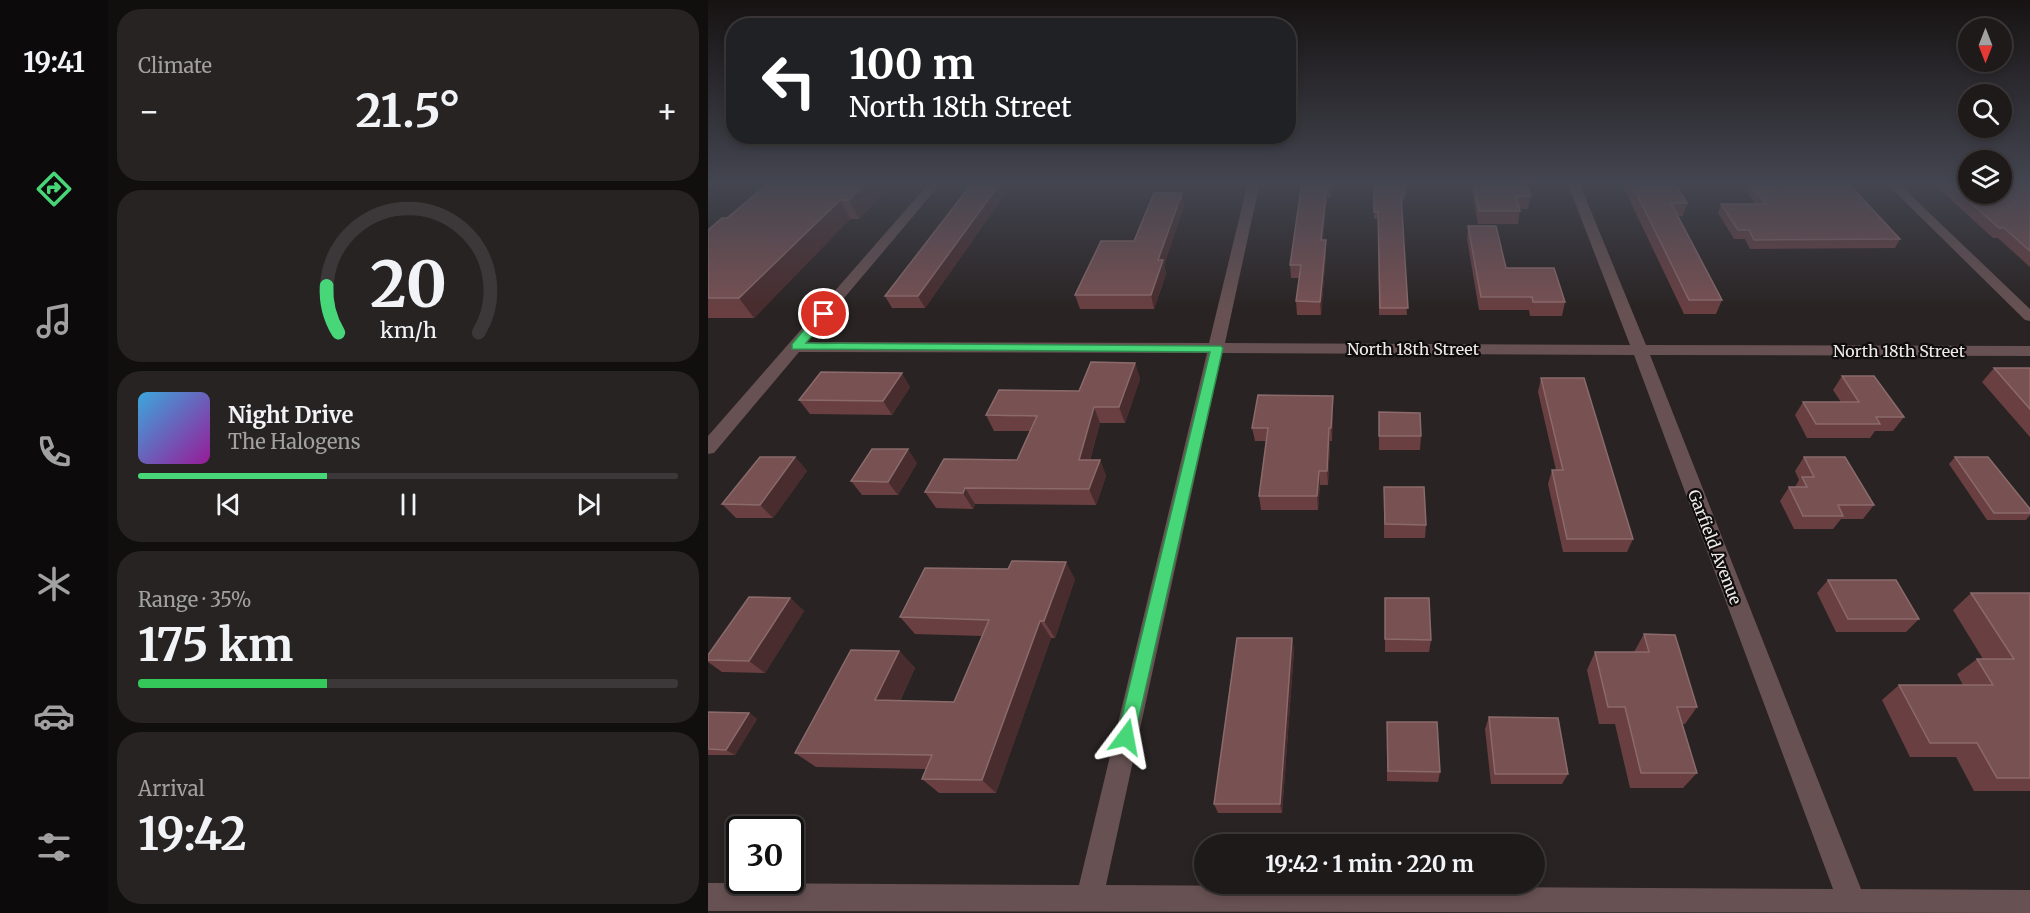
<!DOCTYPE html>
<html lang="en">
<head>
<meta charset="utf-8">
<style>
	body { margin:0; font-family:Merriweather,serif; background:#272323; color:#f1f3f6; height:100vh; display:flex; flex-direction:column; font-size:22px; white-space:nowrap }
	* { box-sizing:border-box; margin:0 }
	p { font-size:20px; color:#a1a1a2 }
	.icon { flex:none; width:33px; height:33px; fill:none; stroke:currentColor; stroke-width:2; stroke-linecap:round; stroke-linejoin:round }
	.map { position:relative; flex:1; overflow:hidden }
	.drawer { display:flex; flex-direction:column; gap:9px; padding:9px; background:#110e0e; width:600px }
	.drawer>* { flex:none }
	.hud { position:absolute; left:18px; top:18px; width:570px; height:126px; border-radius:24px; box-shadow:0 3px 9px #0003,0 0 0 2px #3c3839; background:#202124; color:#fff; overflow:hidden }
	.needle { width:39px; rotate:180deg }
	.fabs { position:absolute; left:1250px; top:18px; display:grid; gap:12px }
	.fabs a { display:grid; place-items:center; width:54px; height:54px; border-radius:50%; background:#1f1a1a; box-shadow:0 3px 9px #0003,0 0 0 2px #3c3839; font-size:30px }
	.speed { position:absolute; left:18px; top:816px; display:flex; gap:12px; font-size:30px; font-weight:700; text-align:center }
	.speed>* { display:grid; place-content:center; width:78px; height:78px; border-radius:50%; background:#1f1a1a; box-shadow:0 3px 9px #0003,0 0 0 2px #3c3839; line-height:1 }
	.speed .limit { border:3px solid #111; border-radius:9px; background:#fff; color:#111 }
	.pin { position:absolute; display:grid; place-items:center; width:51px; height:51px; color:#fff; margin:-26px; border:3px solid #fff; border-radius:50%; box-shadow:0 2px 6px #0007 }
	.me { position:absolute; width:66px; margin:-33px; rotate:13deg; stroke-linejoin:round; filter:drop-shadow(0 0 4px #0008) }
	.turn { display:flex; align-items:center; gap:21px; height:126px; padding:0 24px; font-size:27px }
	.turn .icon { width:78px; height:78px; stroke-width:2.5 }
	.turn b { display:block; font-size:42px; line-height:51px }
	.big { font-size:45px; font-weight:700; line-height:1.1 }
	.drawer .tile { flex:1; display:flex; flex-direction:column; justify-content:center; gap:9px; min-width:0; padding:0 21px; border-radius:24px; background:#272323 }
	.drawer .dial { align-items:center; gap:0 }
	.dial svg { height:156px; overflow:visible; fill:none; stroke:#3c3839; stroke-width:7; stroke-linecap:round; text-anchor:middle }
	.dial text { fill:#f1f3f6; stroke:none }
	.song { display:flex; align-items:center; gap:18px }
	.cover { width:72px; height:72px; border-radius:9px; background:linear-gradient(135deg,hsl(200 70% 55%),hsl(300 70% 35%)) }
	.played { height:6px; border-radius:3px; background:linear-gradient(90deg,#48d778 35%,#3c3839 35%) }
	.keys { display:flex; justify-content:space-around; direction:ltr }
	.heat { display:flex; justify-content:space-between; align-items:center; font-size:33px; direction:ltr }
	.charge { height:9px; border-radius:4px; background:linear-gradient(90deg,#34c759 35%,#3c3839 0) }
	.trip { position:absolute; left:486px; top:834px; width:351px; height:60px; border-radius:30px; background:#1f1a1a; box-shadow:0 3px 9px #0003,0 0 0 2px #3c3839; font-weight:700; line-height:60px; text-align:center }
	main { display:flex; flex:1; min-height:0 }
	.tabs { display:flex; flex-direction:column; width:108px; justify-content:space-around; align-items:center; background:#0c0a0a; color:#a1a1a2 }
	.tabs .icon { width:42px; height:42px }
	.tabs .on { color:#48d778 }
	.tabs b { font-size:27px; color:#f1f3f6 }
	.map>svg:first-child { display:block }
</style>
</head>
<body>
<main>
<nav class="tabs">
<b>19:41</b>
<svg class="icon on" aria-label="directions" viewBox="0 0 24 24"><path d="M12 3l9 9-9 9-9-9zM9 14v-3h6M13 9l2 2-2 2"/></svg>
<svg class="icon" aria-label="music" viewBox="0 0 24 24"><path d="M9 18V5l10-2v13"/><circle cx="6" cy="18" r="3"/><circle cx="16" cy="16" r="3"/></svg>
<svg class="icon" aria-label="phone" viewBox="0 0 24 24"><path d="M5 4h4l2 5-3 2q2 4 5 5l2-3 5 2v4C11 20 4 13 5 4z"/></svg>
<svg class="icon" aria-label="climate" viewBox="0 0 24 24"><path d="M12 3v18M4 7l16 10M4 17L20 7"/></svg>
<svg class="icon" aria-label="car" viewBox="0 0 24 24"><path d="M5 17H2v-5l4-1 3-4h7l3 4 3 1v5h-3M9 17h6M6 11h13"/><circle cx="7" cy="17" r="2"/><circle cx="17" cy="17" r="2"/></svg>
<svg class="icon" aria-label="filters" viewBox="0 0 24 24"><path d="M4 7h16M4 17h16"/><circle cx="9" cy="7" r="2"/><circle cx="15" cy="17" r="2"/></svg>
</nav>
<section class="drawer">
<div class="tile"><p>Climate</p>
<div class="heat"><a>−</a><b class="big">21.5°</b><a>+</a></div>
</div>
<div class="tile dial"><svg viewBox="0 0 100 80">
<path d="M14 69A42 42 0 1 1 86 69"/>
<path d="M14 69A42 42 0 0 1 8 45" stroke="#48d778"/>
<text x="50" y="56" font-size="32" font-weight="700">20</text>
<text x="50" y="72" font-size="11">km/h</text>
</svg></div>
<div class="tile">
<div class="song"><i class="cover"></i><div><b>Night Drive</b><p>The Halogens</p></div></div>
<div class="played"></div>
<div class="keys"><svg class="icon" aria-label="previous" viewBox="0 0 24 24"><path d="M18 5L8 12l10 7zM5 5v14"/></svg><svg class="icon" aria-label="pause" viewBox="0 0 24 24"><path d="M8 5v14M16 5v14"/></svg><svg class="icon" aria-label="next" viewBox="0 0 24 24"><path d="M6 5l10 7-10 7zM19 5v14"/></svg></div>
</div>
<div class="tile"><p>Range · 35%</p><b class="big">175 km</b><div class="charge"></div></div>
<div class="tile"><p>Arrival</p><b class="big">19:42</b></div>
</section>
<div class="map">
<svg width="1322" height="913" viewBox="0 0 1322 913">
	<rect width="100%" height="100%" fill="#292323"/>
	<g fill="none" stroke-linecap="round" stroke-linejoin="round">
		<g fill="#675152" fill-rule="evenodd">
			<path d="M222,182H234L99,342L501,343L540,182H552L517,343L922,345L859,182H871L938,345L1322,346V356L942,355L1153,889L1322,890V913L0,911V883L371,885L499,353L91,352L6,453L0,454V436ZM514,353L926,355L1125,889L398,885Z"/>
			<polygon points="1177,182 1189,182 1322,309 1322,321 1317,320"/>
		</g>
	</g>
	<g fill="#693f41">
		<polygon points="186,182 151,219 142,219 46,318 0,318 0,230 19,218"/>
		<polygon points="265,182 303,182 304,184 217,308 184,308 177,296"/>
		<polygon points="594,182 625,182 623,198 619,198 615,240 618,253 613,315 589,315 588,301 591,278 583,278 582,265"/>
		<polygon points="666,182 697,195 696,201 693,201 699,315 671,315 670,219 666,219"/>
		<polygon points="765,182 818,182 823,196 820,209 812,209 810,224 770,224 764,192"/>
		<polygon points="913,182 966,182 979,203 975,216 970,216 1014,300 1008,314 976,314"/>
		<polygon points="1032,182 1139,182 1192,239 1187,248 1042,249 1037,239 1026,239 1010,213 1013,204 1047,204"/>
		<polygon points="1225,182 1322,182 1322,267 1290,238 1285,238 1250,206"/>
		<polygon points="474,193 476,206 456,265 458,274 446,309 372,309 367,295 426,241"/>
		<polygon points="760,226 798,268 857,302 854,316 822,316 821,310 771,310 759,239"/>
		<polygon points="427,363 432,379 417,423 392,423 382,460 392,460 398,476 388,505 267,504 265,509 228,508 217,492 309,460 322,431 286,431 278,415 371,391"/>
		<polygon points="1286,368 1322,368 1322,437 1274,382"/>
		<polygon points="1134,376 1196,417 1185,431 1167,431 1162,438 1099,438 1087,415 1095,402 1133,402 1125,390"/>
		<polygon points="833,378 925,539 919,552 855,552 840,484 844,470 848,470 830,392"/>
		<polygon points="202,387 184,415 102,414 91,400"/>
		<polygon points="625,396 625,409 624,441 622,441 620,485 612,485 610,510 553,510 551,496 558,441 547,441 544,428"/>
		<polygon points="671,412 713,436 712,450 671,450"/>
		<polygon points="87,457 99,471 65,518 28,518 14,504"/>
		<polygon points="1096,457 1166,505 1155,519 1133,519 1125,529 1086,529 1072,501 1081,487 1087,487 1091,480 1087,471"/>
		<polygon points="1247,457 1322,509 1322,515 1318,520 1279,520 1241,464"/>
		<polygon points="209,463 190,495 154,495 143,481"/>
		<polygon points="676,501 718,525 717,538 676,538"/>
		<polygon points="367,579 347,638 343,638 288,793 231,793 214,779 218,769 108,767 87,753 191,651 207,668 192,701 246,702 274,636 207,634 192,617"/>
		<polygon points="1120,580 1211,619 1198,632 1128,632 1109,593"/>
		<polygon points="1263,593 1322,593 1322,791 1266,791 1248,757 1202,757 1174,700 1191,685 1255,685 1249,674 1269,659 1275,659 1245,610"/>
		<polygon points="82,598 96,611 57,673 14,672 0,662 0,655"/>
		<polygon points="677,598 723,640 721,652 677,652"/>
		<polygon points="936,634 989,707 977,724 974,724 989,773 975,788 922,788 907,724 891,724 879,670 887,652 926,652"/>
		<polygon points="584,638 586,651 574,813 510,813 506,804"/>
		<polygon points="0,712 41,713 49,719 27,755 0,755"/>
		<polygon points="781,717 860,774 854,784 783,784 777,729"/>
		<polygon points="679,722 732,772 730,782 679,781"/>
	</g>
	<g fill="#492c2d">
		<polygon points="159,182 186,182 151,219 141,200"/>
		<polygon points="293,182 303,182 304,184 217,308 210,296"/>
		<polygon points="623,182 625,182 623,198"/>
		<polygon points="619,185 619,198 614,253 613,240"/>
		<polygon points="474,193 476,206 456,265 458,274 446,309 443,295 450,260"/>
		<polygon points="132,200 142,219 46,318 31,298"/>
		<polygon points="618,240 618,253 613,315 612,302"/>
		<polygon points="427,363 432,379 417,423 411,407"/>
		<polygon points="194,373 202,387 184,415 175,401"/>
		<polygon points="625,396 625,409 624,441 623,428"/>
		<polygon points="386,407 392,423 377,476 371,460"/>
		<polygon points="621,428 622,441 620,485 619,471"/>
		<polygon points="200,449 209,463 190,495 180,482"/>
		<polygon points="87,457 99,471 65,518 52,505"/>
		<polygon points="392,460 398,476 388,505 381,489"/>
		<polygon points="611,471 612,485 610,510 609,496"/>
		<polygon points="257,488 267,504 265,509 255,493"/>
		<polygon points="358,562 367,579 347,638 336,621"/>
		<polygon points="82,598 96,611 57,673 41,661"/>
		<polygon points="332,621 343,638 288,793 274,780"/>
		<polygon points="584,638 586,651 574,813 572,804"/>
		<polygon points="191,651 207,668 185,715 167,700"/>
		<polygon points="41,713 49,719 27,755 18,750"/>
	</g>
	<g fill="#785153" stroke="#8a6a6b" stroke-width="1.5">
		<polygon points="62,182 159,182 141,200 132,200 31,298 0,298 0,230 14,218 19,218"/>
		<polygon points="265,182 293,182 210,296 177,296"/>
		<polygon points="594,182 623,182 623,185 619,185 613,240 618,240 612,302 588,301 593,265 582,265"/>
		<polygon points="666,182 696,182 697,195 693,195 700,308 672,308 670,212 666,212"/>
		<polygon points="765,182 818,182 823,196 808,196 812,211 771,211"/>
		<polygon points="923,182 966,182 979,203 963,203 1014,300 981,300"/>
		<polygon points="1041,182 1139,182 1192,239 1046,240 1041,230 1030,230 1013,204 1058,204"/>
		<polygon points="1240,182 1260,182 1260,194 1293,194 1293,182 1322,182 1322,251 1296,228 1291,228 1256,197"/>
		<polygon points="446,193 474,193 450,260 455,260 443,295 367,295 393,241 426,241"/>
		<polygon points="760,226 788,226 798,268 846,268 857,302 825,302 824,297 773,297"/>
		<polygon points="383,362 427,363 411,407 386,407 371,460 392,460 381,489 257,488 255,493 217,492 236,459 309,460 329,416 278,415 291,390 371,391"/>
		<polygon points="1286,368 1322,368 1322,409"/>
		<polygon points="113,372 194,373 175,401 91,400"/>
		<polygon points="1134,376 1166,376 1196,417 1168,417 1172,424 1108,424 1095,402 1151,402"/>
		<polygon points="833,378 876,378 925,539 859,539 844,470 855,470"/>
		<polygon points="550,395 625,396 623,428 621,428 619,471 611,471 609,496 551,496 560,428 544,428"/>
		<polygon points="671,412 712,413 713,436 671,436"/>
		<polygon points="164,449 200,449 180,482 143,481"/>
		<polygon points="52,457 87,457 52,505 14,504"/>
		<polygon points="1096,457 1137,457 1166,505 1130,505 1135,516 1095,516 1081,487 1099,487 1094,477 1106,477"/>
		<polygon points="1247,457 1280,457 1322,509 1322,513 1286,513"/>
		<polygon points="676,487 716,487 718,525 677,524"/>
		<polygon points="304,561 358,562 336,621 332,621 274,780 214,779 224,755 87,753 143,650 191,651 167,700 246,702 281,620 192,617 217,568 300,569"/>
		<polygon points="1120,580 1188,580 1211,619 1140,619"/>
		<polygon points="1263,593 1322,593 1322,778 1289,778 1269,743 1222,743 1191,685 1285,685 1269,659 1306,659"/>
		<polygon points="41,597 82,598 41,661 0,660 0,655"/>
		<polygon points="677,598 721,598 723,640 677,639"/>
		<polygon points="936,634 967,635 989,707 969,707 989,773 933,773 917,707 900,707 887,652 941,652"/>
		<polygon points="529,638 584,638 572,804 506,804"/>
		<polygon points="0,712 41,713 18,750 0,749"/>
		<polygon points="781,717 850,718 860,774 787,774"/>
		<polygon points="679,722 729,722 732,772 680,771"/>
	</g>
	<linearGradient id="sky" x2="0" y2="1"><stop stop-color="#171313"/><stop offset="0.59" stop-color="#434550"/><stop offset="1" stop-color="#434550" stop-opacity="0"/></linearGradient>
	<rect width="1322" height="310" fill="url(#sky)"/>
	<polygon fill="#48d778" stroke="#2f8c4e" stroke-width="1.5" points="116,310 122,314 98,343 513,346 515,348 425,744 418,747 412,744 409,737 502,352 84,349 84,344 112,311"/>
	<g text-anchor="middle" stroke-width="4.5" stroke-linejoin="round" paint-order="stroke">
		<g font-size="16" fill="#f0ebeb" stroke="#100d0d">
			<text x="705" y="355">North 18th Street</text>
			<text x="1191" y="357">North 18th Street</text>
			<text transform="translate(1007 547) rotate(69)" y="6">Garfield Avenue</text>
		</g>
	</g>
</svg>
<div class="fabs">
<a><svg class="needle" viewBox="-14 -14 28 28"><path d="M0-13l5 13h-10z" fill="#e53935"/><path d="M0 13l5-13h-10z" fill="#a1a1a2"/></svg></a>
<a><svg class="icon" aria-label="search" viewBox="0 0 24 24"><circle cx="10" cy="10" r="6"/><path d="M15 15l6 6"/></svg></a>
<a><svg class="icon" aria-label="layers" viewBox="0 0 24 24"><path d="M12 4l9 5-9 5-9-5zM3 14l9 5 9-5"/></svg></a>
</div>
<div class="speed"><div class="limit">30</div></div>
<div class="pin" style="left:116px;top:314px;background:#d93025"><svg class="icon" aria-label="arrive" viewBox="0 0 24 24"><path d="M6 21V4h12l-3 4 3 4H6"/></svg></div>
<svg class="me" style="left:418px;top:737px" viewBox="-20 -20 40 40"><path d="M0-17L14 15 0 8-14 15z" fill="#48d778" stroke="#fff" stroke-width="4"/></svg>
<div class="trip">19:42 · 1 min · 220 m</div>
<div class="hud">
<div class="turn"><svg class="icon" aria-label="left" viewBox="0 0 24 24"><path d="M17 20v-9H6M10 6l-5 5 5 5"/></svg><div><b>100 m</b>North 18th Street</div></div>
</div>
</div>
</main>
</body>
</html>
